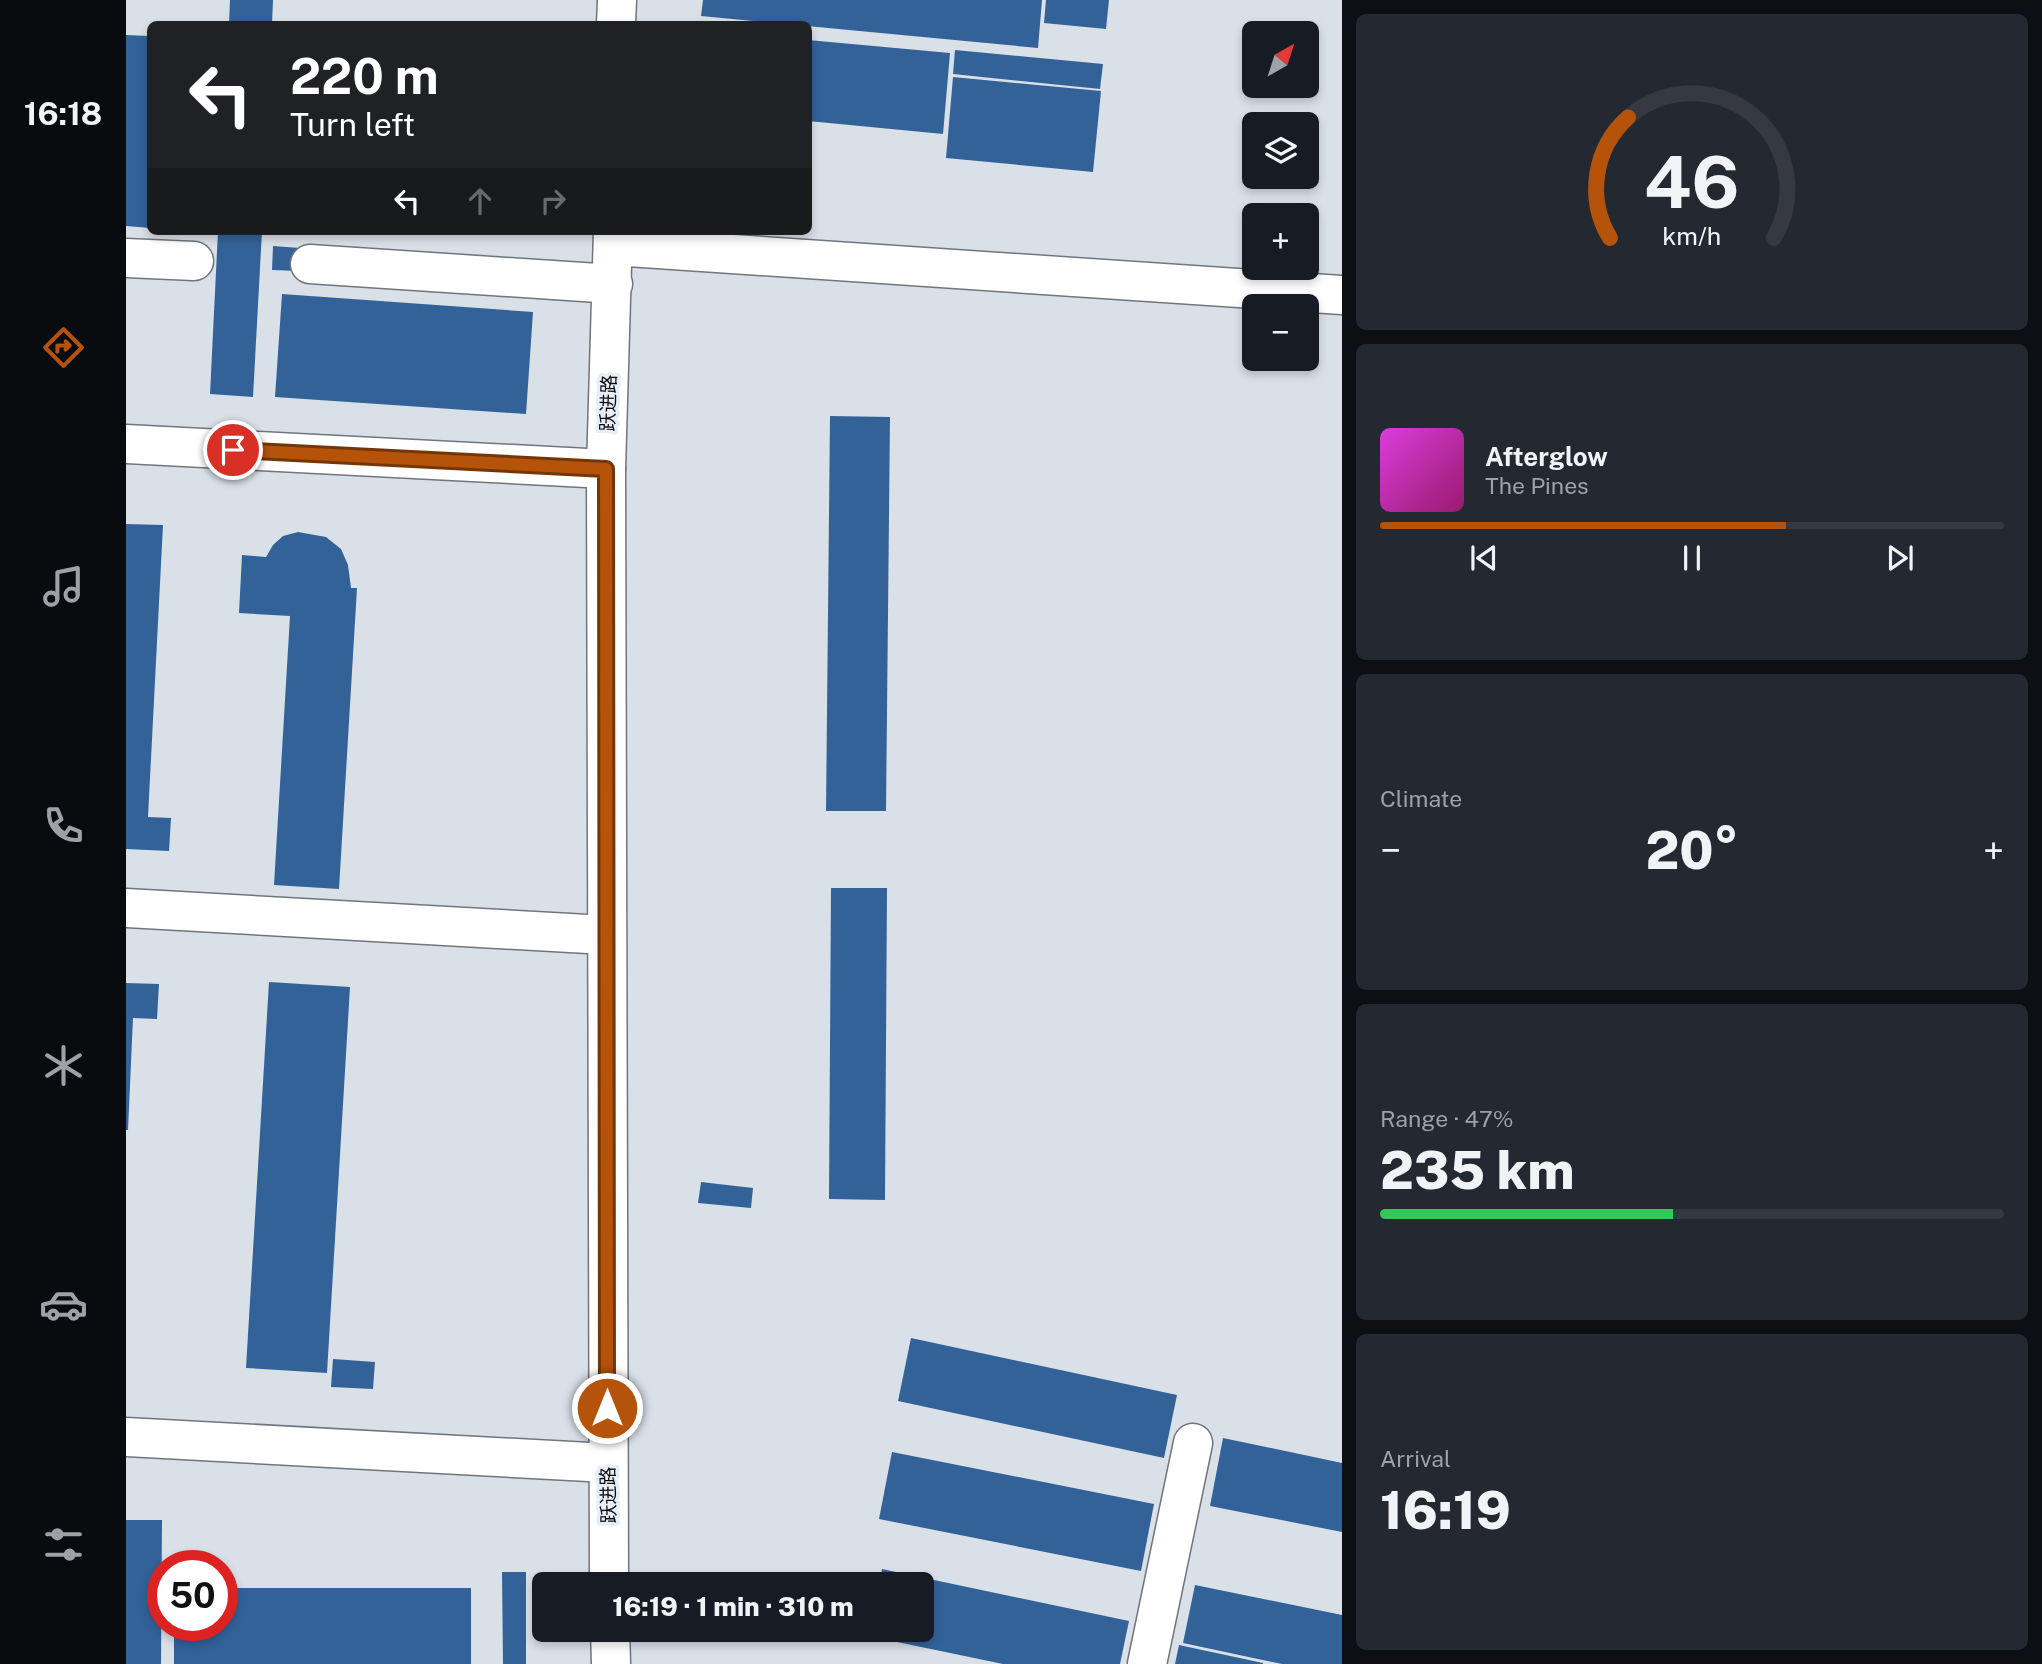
<!DOCTYPE html>
<html lang="en">
<head>
<meta charset="utf-8">
<style>
	body { margin:0; font-family:"Public Sans","Noto Sans SC",sans-serif; background:#242831; color:#f1f3f6; height:100vh; display:flex; flex-direction:column; font-size:26px; white-space:nowrap }
	* { box-sizing:border-box; margin:0 }
	p { font-size:23px; color:#9ea1a6 }
	.icon { flex:none; width:38px; height:38px; fill:none; stroke:currentColor; stroke-width:2; stroke-linecap:round; stroke-linejoin:round }
	.map { position:relative; flex:1; overflow:hidden }
	.details { display:flex; flex-direction:column; gap:14px; padding:14px; background:#0d0f14; width:700px }
	.details>* { flex:none }
	.guide { position:absolute; left:21px; top:21px; width:665px; height:214px; border-radius:10px; box-shadow:0 4px 10px #0003; background:#202124; color:#fff; overflow:hidden }
	.needle { width:46px; rotate:39deg }
	.buttons { position:absolute; left:1116px; top:21px; display:grid; gap:14px }
	.buttons a { display:grid; place-items:center; width:77px; height:77px; border-radius:10px; background:#171b24; box-shadow:0 4px 10px #0003; font-size:35px }
	.speed { position:absolute; left:21px; top:1550px; display:flex; gap:14px; font-size:35px; font-weight:700; text-align:center }
	.speed>* { display:grid; place-content:center; width:91px; height:91px; border-radius:50%; background:#171b24; box-shadow:0 4px 10px #0003; line-height:1 }
	.speed .limit { border:10px solid #d22; background:#fff; color:#111 }
	.pin { position:absolute; display:grid; place-items:center; width:60px; height:60px; color:#fff; margin:-30px; border:4px solid #fff; border-radius:50%; box-shadow:0 2px 7px #0007 }
	.me { position:absolute; width:77px; margin:-38px; rotate:0deg; stroke-linejoin:round; filter:drop-shadow(0 0 5px #0008) }
	.turn { display:flex; align-items:center; gap:24px; height:147px; padding:0 28px; font-size:32px }
	.turn .icon { width:91px; height:91px; stroke-width:2.5 }
	.turn b { display:block; font-size:49px; line-height:60px }
	.lanes { display:flex; align-items:center; height:66px; padding:0 28px; background:#0003; justify-content:center; gap:35px; direction:ltr }
	.lanes .off { opacity:.35 }
	.big { font-size:52px; font-weight:800; line-height:1.1 }
	.details .tile { flex:1; display:flex; flex-direction:column; justify-content:center; gap:10px; min-width:0; padding:0 24px; border-radius:10px; background:#242831 }
	.details .dial { align-items:center; gap:0 }
	.dial svg { height:182px; overflow:visible; fill:none; stroke:#363941; stroke-width:7; stroke-linecap:round; text-anchor:middle }
	.dial text { fill:#f1f3f6; stroke:none }
	.song { display:flex; align-items:center; gap:21px }
	.cover { width:84px; height:84px; border-radius:10px; background:linear-gradient(135deg,hsl(300 70% 55%),hsl(320 70% 35%)) }
	.played { height:7px; border-radius:4px; background:linear-gradient(90deg,#b45309 65%,#363941 65%) }
	.keys { display:flex; justify-content:space-around; direction:ltr }
	.heat { display:flex; justify-content:space-between; align-items:center; font-size:38px; direction:ltr }
	.charge { height:10px; border-radius:5px; background:linear-gradient(90deg,#34c759 47%,#363941 0) }
	.trip { position:absolute; left:406px; top:1572px; width:402px; height:70px; border-radius:10px; background:#171b24; box-shadow:0 4px 10px #0003; font-weight:800; line-height:70px; text-align:center }
	main { display:flex; flex:1; min-height:0 }
	.menu { display:flex; flex-direction:column; width:126px; justify-content:space-around; align-items:center; background:#090b0e; color:#9ea1a6 }
	.menu .icon { width:49px; height:49px }
	.menu .current { color:#b45309 }
	.menu b { font-size:32px; color:#f1f3f6 }
	.map>svg:first-child { display:block }
</style>
</head>
<body>
<main>
<nav class="menu">
<b>16:18</b>
<svg class="icon current" aria-label="directions" viewBox="0 0 24 24"><path d="M12 3l9 9-9 9-9-9zM9 14v-3h6M13 9l2 2-2 2"/></svg>
<svg class="icon" aria-label="music" viewBox="0 0 24 24"><path d="M9 18V5l10-2v13"/><circle cx="6" cy="18" r="3"/><circle cx="16" cy="16" r="3"/></svg>
<svg class="icon" aria-label="phone" viewBox="0 0 24 24"><path d="M5 4h4l2 5-3 2q2 4 5 5l2-3 5 2v4C11 20 4 13 5 4z"/></svg>
<svg class="icon" aria-label="climate" viewBox="0 0 24 24"><path d="M12 3v18M4 7l16 10M4 17L20 7"/></svg>
<svg class="icon" aria-label="car" viewBox="0 0 24 24"><path d="M5 17H2v-5l4-1 3-4h7l3 4 3 1v5h-3M9 17h6M6 11h13"/><circle cx="7" cy="17" r="2"/><circle cx="17" cy="17" r="2"/></svg>
<svg class="icon" aria-label="filters" viewBox="0 0 24 24"><path d="M4 7h16M4 17h16"/><circle cx="9" cy="7" r="2"/><circle cx="15" cy="17" r="2"/></svg>
</nav>
<div class="map">
<svg width="1216" height="1664" viewBox="0 0 1216 1664">
	<rect width="100%" height="100%" fill="#dae0e8"/>
	<g fill="#336299">
		<polygon points="104,0 147,0 146,24 103,24"/>
		<polygon points="577,0 916,0 912,48 575,16"/>
		<polygon points="920,0 983,0 980,29 918,23"/>
		<polygon points="0,35 24,36 24,228 0,226"/>
		<polygon points="682,40 824,53 817,134 682,121"/>
		<polygon points="829,50 977,64 974,89 827,74"/>
		<polygon points="827,77 975,91 967,172 820,158"/>
		<polygon points="92,231 136,231 127,397 84,394"/>
		<polygon points="147,246 174,248 173,271 146,270"/>
		<polygon points="156,294 407,312 400,414 149,397"/>
		<polygon points="704,416 764,417 760,811 700,811"/>
		<polygon points="0,524 37,525 22,817 45,818 43,851 0,849"/>
		<polygon points="172,532 200,537 215,549 222,565 225,588 231,588 213,889 148,885 164,616 113,613 116,555 140,557 147,545 157,536"/>
		<polygon points="705,888 761,888 759,1200 703,1199"/>
		<polygon points="143,982 224,987 201,1373 120,1368"/>
		<polygon points="0,983 33,984 31,1019 7,1018 2,1130 0,1130"/>
		<polygon points="575,1182 627,1188 625,1208 572,1203"/>
		<polygon points="785,1338 1051,1395 1038,1458 772,1401"/>
		<polygon points="207,1359 249,1362 247,1389 205,1387"/>
		<polygon points="1097,1438 1216,1463 1216,1532 1084,1506"/>
		<polygon points="766,1452 1028,1504 1015,1571 753,1519"/>
		<polygon points="0,1520 36,1520 35,1664 0,1664"/>
		<polygon points="756,1569 1003,1621 994,1664 877,1664 742,1636 743,1629 796,1629 796,1584 753,1584"/>
		<polygon points="376,1572 400,1572 400,1664 377,1664"/>
		<polygon points="1069,1585 1216,1615 1216,1664 1156,1664 1057,1643"/>
		<polygon points="96,1588 345,1588 345,1664 48,1664 48,1626 96,1626"/>
		<polygon points="1053,1645 1137,1663 1137,1664 1049,1664"/>
	</g>
	<g fill="none" stroke-linecap="round" stroke-linejoin="round">
		<defs>
			<g id="minor">
				<polyline points="487,246 1216,295"/>
				<polyline points="0,258 68,261"/>
				<polyline points="184,264 487,284"/>
				<polyline points="0,444 480,469"/>
				<polyline points="0,908 480,935"/>
				<polyline points="0,1437 482,1463"/>
				<polyline points="1021,1664 1067,1443"/>
			</g>
			<g id="major">
				<polyline points="490,24 491,0"/>
				<polyline points="483,1584 480,469 487,231"/>
				<polyline points="484,1629 485,1664"/>
			</g>
		</defs>
		<use href="#minor" stroke="#70757c" stroke-width="41"/>
		<use href="#major" stroke="#70757c" stroke-width="41"/>
		<use href="#minor" stroke="#fff" stroke-width="38"/>
		<use href="#major" stroke="#fff" stroke-width="38"/>
	</g>
	<g fill="none" stroke-linecap="round" stroke-linejoin="round">
		<defs>
			<polyline id="route" points="107,450 480,469 481,1408"/>
		</defs>
		<use href="#route" stroke="#753606" stroke-width="18"/>
		<use href="#route" stroke="#b45309" stroke-width="12"/>
	</g>
	<g text-anchor="middle" stroke-width="7" stroke-linejoin="round" paint-order="stroke">
		<g font-size="19" fill="#0a0c0f" stroke="#e7eef5">
			<text transform="translate(482 403) rotate(-88)" y="7">跃进路</text>
			<text transform="translate(482 1495) rotate(-91)" y="7">跃进路</text>
		</g>
	</g>
</svg>
<div class="buttons">
<a><svg class="needle" viewBox="-14 -14 28 28"><path d="M0-13l5 13h-10z" fill="#e53935"/><path d="M0 13l5-13h-10z" fill="#9ea1a6"/></svg></a>
<a><svg class="icon" aria-label="layers" viewBox="0 0 24 24"><path d="M12 4l9 5-9 5-9-5zM3 14l9 5 9-5"/></svg></a>
<a>+</a>
<a>−</a>
</div>
<div class="speed"><div class="limit">50</div></div>
<div class="pin" style="left:107px;top:450px;background:#d93025"><svg class="icon" aria-label="arrive" viewBox="0 0 24 24"><path d="M6 21V4h12l-3 4 3 4H6"/></svg></div>
<svg class="me" style="left:481px;top:1408px" viewBox="-20 -20 40 40"><circle r="17" fill="#b45309" stroke="#fff" stroke-width="3"/><path d="M0-11L8 9 0 5-8 9z" fill="#fff"/></svg>
<div class="trip">16:19 · 1 min · 310 m</div>
<div class="guide">
<div class="turn"><svg class="icon" aria-label="left" viewBox="0 0 24 24"><path d="M17 20v-9H6M10 6l-5 5 5 5"/></svg><div><b>220 m</b>Turn left</div></div>
<div class="lanes"><svg class="icon" aria-label="left" viewBox="0 0 24 24"><path d="M17 20v-9H6M10 6l-5 5 5 5"/></svg><svg class="icon off" aria-label="ahead" viewBox="0 0 24 24"><path d="M12 20V5M6 11l6-6 6 6"/></svg><svg class="icon off" aria-label="right" viewBox="0 0 24 24"><path d="M7 20v-9h11M14 6l5 5-5 5"/></svg></div>
</div>
</div>
<section class="details">
<div class="tile dial"><svg viewBox="0 0 100 80">
<path d="M14 69A42 42 0 1 1 86 69"/>
<path d="M14 69A42 42 0 0 1 22 16" stroke="#b45309"/>
<text x="50" y="56" font-size="32" font-weight="700">46</text>
<text x="50" y="72" font-size="11">km/h</text>
</svg></div>
<div class="tile">
<div class="song"><i class="cover"></i><div><b>Afterglow</b><p>The Pines</p></div></div>
<div class="played"></div>
<div class="keys"><svg class="icon" aria-label="previous" viewBox="0 0 24 24"><path d="M18 5L8 12l10 7zM5 5v14"/></svg><svg class="icon" aria-label="pause" viewBox="0 0 24 24"><path d="M8 5v14M16 5v14"/></svg><svg class="icon" aria-label="next" viewBox="0 0 24 24"><path d="M6 5l10 7-10 7zM19 5v14"/></svg></div>
</div>
<div class="tile"><p>Climate</p>
<div class="heat"><a>−</a><b class="big">20°</b><a>+</a></div>
</div>
<div class="tile"><p>Range · 47%</p><b class="big">235 km</b><div class="charge"></div></div>
<div class="tile"><p>Arrival</p><b class="big">16:19</b></div>
</section>
</main>
</body>
</html>
